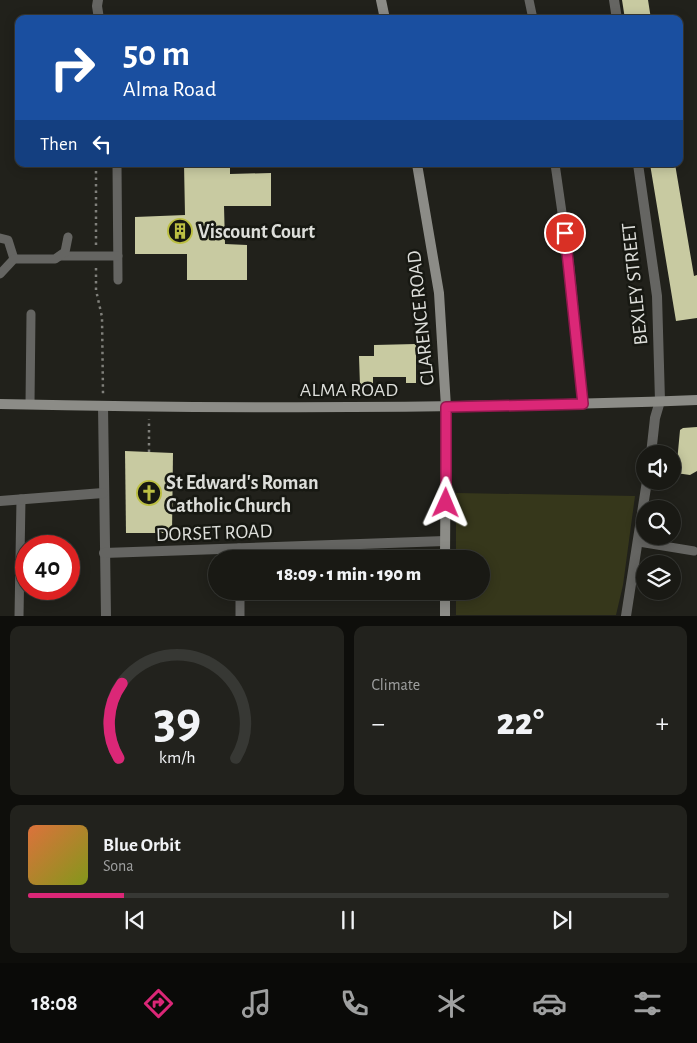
<!DOCTYPE html>
<html lang="en">
<head>
<meta charset="utf-8">
<style>
	body { margin:0; font-family:"Alegreya Sans",sans-serif; background:#22221d; color:#f1f3f6; height:100vh; display:flex; flex-direction:column; font-size:19px; white-space:nowrap }
	* { box-sizing:border-box; margin:0 }
	p { font-size:16px; color:#9fa0a0 }
	.icon { flex:none; width:28px; height:28px; fill:none; stroke:currentColor; stroke-width:2; stroke-linecap:round; stroke-linejoin:round }
	.map { position:relative; height:616px; overflow:hidden }
	.sheet { display:flex; flex-direction:column; gap:10px; padding:10px; background:#0e0e0b; flex:1 }
	.sheet>* { flex:none }
	.hud { position:absolute; left:15px; top:15px; width:668px; height:152px; border-radius:10px; box-shadow:0 2px 12px #0003,0 0 0 1px #373834; background:#1a4fa0; color:#fff; overflow:hidden }
	.fabs { position:absolute; left:636px; top:445px; display:grid; gap:10px }
	.fabs a { display:grid; place-items:center; width:45px; height:45px; border-radius:50%; background:#191914; box-shadow:0 2px 12px #0003,0 0 0 1px #373834; font-size:25px }
	.speed { position:absolute; left:15px; top:535px; display:flex; gap:10px; font-size:25px; font-weight:700; text-align:center }
	.speed>* { display:grid; place-content:center; width:65px; height:65px; border-radius:50%; background:#191914; box-shadow:0 2px 12px #0003,0 0 0 1px #373834; line-height:1 }
	.speed .limit { border:8px solid #d22; background:#fff; color:#111 }
	.pin { position:absolute; display:grid; place-items:center; width:42px; height:42px; color:#fff; margin:-21px; border:2px solid #fff; border-radius:50%; box-shadow:0 1px 5px #0007 }
	.me { position:absolute; width:55px; margin:-28px; rotate:1deg; stroke-linejoin:round; filter:drop-shadow(0 0 4px #0008) }
	.turn { display:flex; align-items:center; gap:18px; height:105px; padding:0 25px; font-size:22px }
	.turn .icon { width:65px; height:65px; stroke-width:2.5 }
	.turn b { display:block; font-size:35px; line-height:42px }
	.then { display:flex; align-items:center; height:48px; padding:0 25px; background:#0003; gap:10px; font-size:19px }
	.big { font-size:38px; font-weight:800; line-height:1.1 }
	.sheet .tile { flex:1; display:flex; flex-direction:column; justify-content:center; gap:8px; min-width:0; padding:0 18px; border-radius:10px; background:#22221d }
	.sheet .dial { align-items:center; gap:0 }
	.dial svg { height:130px; overflow:visible; fill:none; stroke:#373834; stroke-width:7; stroke-linecap:round; text-anchor:middle }
	.dial text { fill:#f1f3f6; stroke:none }
	.song { display:flex; align-items:center; gap:15px }
	.cover { width:60px; height:60px; border-radius:8px; background:linear-gradient(135deg,hsl(20 70% 55%),hsl(70 70% 35%)) }
	.played { height:5px; border-radius:2px; background:linear-gradient(90deg,#db2777 15%,#373834 15%) }
	.keys { display:flex; justify-content:space-around; direction:ltr }
	.heat { display:flex; justify-content:space-between; align-items:center; font-size:28px; direction:ltr }
	.sheet .tiles { flex:1; display:grid; gap:10px; grid-template-columns:1fr 1fr }
	.tile:last-child { grid-column:span 2 }
	.trip { position:absolute; left:208px; top:550px; width:282px; height:50px; border-radius:25px; background:#191914; box-shadow:0 2px 12px #0003,0 0 0 1px #373834; font-weight:800; line-height:50px; text-align:center }
	.menu { display:flex; height:80px; justify-content:space-around; align-items:center; background:#0a0a08; color:#9fa0a0 }
	.menu .icon { width:35px; height:35px }
	.menu .on { color:#db2777 }
	.menu b { font-size:22px; color:#f1f3f6 }
	.map>svg:first-child { display:block }
</style>
</head>
<body>
<div class="map">
<svg width="697" height="616" viewBox="0 0 697 616">
	<rect width="100%" height="100%" fill="#21211b"/>
	<polygon fill="#36371b" points="456,493 635,496 623,585 616,615 456,615 456,591 481,591 481,559 456,559"/>
	<g fill="#c8caa1">
		<polygon points="622,0 648,0 651,19 625,19"/>
		<polygon points="184,164 230,164 230,174 271,173 271,206 224,206 225,244 247,245 247,280 187,280 187,254 135,254 135,217 185,215"/>
		<polygon points="650,164 675,164 694,276 697,275 697,318 676,321"/>
		<polygon points="416,344 416,383 406,383 406,377 373,377 373,386 360,386 359,356 374,356 374,345"/>
		<polygon points="697,427 697,471 690,475 676,473 680,430 683,428"/>
		<polygon points="125,451 173,453 172,533 126,533"/>
	</g>
	<g fill="none" stroke-linecap="round" stroke-linejoin="round">
		<g stroke="#80807b" stroke-width="2.5" stroke-dasharray="2.5 4" stroke-linecap="butt">
			<polyline points="96,245 96,164"/>
			<polyline points="96,268 96,290 102,317 103,394"/>
			<polyline points="149,452 149,419"/>
		</g>
		<g stroke="#656562" stroke-width="9">
			<polyline points="529,0 533,19"/>
			<polyline points="555,164 570,268 583,404"/>
			<polyline points="117,165 118,280"/>
			<polyline points="0,238 8,240 14,259"/>
			<polyline points="60,256 118,256"/>
			<polyline points="0,274 14,259 55,259 65,252 68,237"/>
			<polyline points="30,404 31,314"/>
			<polyline points="639,542 694,551"/>
			<polyline points="350,545 352,559"/>
			<polyline points="239,548 239,559"/>
			<polyline points="240,591 240,616"/>
			<polyline points="19,616 21,499"/>
		</g>
		<g stroke="#656562" stroke-width="10">
			<polyline points="98,0 97,6 99,19"/>
			<polyline points="614,0 617,19"/>
			<polyline points="638,164 657,296 660,401 655,418 651,454"/>
			<polyline points="103,406 106,616"/>
			<polyline points="0,501 103,493"/>
			<polyline points="104,553 445,541"/>
			<polyline points="626,616 647,481"/>
		</g>
		<g stroke="#8c8c87" stroke-width="10">
			<polyline points="381,0 385,19"/>
			<polyline points="417,164 439,293 446,407 445,559"/>
			<path d="M0,404C232,409 465,409 697,400"/>
			<polyline points="445,591 445,616"/>
		</g>
	</g>
	<g fill="none" stroke-linecap="round" stroke-linejoin="round">
		<defs>
			<polyline id="route" points="446,503 446,407 583,404 565,233"/>
		</defs>
		<use href="#route" stroke="#8e194d" stroke-width="12"/>
		<use href="#route" stroke="#db2777" stroke-width="9"/>
	</g>
	<defs>
		<symbol id="building-ring" viewBox="-11 -11 22 22"><circle r="9.5" fill="#171812" stroke="#bcbf43" stroke-width="1.5"/><path d="M-4-6H4V6H1V3H-1V6H-4ZM-2.5-4.3h1.7v1.8h-1.7ZM.8-4.3h1.7v1.8H.8ZM-2.5-1h1.7V.8h-1.7ZM.8-1h1.7V.8H.8Z" fill="#bcbf43"/></symbol>
		<symbol id="church-ring" viewBox="-11 -11 22 22"><circle r="9.5" fill="#171812" stroke="#bcbf43" stroke-width="1.5"/><path d="M-1.2-6h2.4v3.5h3.3v2.4h-3.3V6h-2.4V-.1h-3.3v-2.4h3.3Z" fill="#bcbf43"/></symbol>
	</defs>
	<g fill-rule="evenodd">
		<use href="#building-ring" x="166" y="217" width="28" height="28"/>
		<use href="#church-ring" x="135" y="479" width="28" height="28"/>
	</g>
	<g text-anchor="middle" stroke-width="5" stroke-linejoin="round" paint-order="stroke">
		<g font-size="20" font-weight="bold" fill="#dddeda" stroke="#171812" text-anchor="start">
			<text x="198" y="238">Viscount Court</text>
			<text x="166" y="489">St Edward's Roman<tspan x="166" dy="23">Catholic Church</tspan></text>
		</g>
		<g font-size="20" fill="#dddeda" stroke="#171812">
			<text transform="translate(634 284) rotate(-96)" y="7">BEXLEY STREET</text>
			<text transform="translate(420 318) rotate(-96)" y="7">CLARENCE ROAD</text>
			<text x="349" y="396">ALMA ROAD</text>
			<text transform="translate(214 532) rotate(-2)" y="7">DORSET ROAD</text>
		</g>
	</g>
</svg>
<div class="fabs">
<a><svg class="icon" aria-label="sound" viewBox="0 0 24 24"><path d="M4 9h4l5-4v14l-5-4H4zM17 9q2 3 0 6"/></svg></a>
<a><svg class="icon" aria-label="search" viewBox="0 0 24 24"><circle cx="10" cy="10" r="6"/><path d="M15 15l6 6"/></svg></a>
<a><svg class="icon" aria-label="layers" viewBox="0 0 24 24"><path d="M12 4l9 5-9 5-9-5zM3 14l9 5 9-5"/></svg></a>
</div>
<div class="speed"><div class="limit">40</div></div>
<div class="pin" style="left:565px;top:233px;background:#d93025"><svg class="icon" aria-label="arrive" viewBox="0 0 24 24"><path d="M6 21V4h12l-3 4 3 4H6"/></svg></div>
<svg class="me" style="left:446px;top:503px" viewBox="-20 -20 40 40"><path d="M0-17L14 15 0 8-14 15z" fill="#db2777" stroke="#fff" stroke-width="4"/></svg>
<div class="trip">18:09 · 1 min · 190 m</div>
<div class="hud">
<div class="turn"><svg class="icon" aria-label="right" viewBox="0 0 24 24"><path d="M7 20v-9h11M14 6l5 5-5 5"/></svg><div><b>50 m</b>Alma Road</div></div>
<div class="then">Then<svg class="icon" aria-label="left" viewBox="0 0 24 24"><path d="M17 20v-9H6M10 6l-5 5 5 5"/></svg></div>
</div>
</div>
<section class="sheet">
<div class="tiles">
<div class="tile dial"><svg viewBox="0 0 100 80">
<path d="M14 69A42 42 0 1 1 86 69"/>
<path d="M14 69A42 42 0 0 1 16 23" stroke="#db2777"/>
<text x="50" y="56" font-size="32" font-weight="700">39</text>
<text x="50" y="72" font-size="11">km/h</text>
</svg></div>
<div class="tile"><p>Climate</p>
<div class="heat"><a>−</a><b class="big">22°</b><a>+</a></div>
</div>
<div class="tile">
<div class="song"><i class="cover"></i><div><b>Blue Orbit</b><p>Sona</p></div></div>
<div class="played"></div>
<div class="keys"><svg class="icon" aria-label="previous" viewBox="0 0 24 24"><path d="M18 5L8 12l10 7zM5 5v14"/></svg><svg class="icon" aria-label="pause" viewBox="0 0 24 24"><path d="M8 5v14M16 5v14"/></svg><svg class="icon" aria-label="next" viewBox="0 0 24 24"><path d="M6 5l10 7-10 7zM19 5v14"/></svg></div>
</div>
</div>
</section>
<nav class="menu">
<b>18:08</b>
<svg class="icon on" aria-label="directions" viewBox="0 0 24 24"><path d="M12 3l9 9-9 9-9-9zM9 14v-3h6M13 9l2 2-2 2"/></svg>
<svg class="icon" aria-label="music" viewBox="0 0 24 24"><path d="M9 18V5l10-2v13"/><circle cx="6" cy="18" r="3"/><circle cx="16" cy="16" r="3"/></svg>
<svg class="icon" aria-label="phone" viewBox="0 0 24 24"><path d="M5 4h4l2 5-3 2q2 4 5 5l2-3 5 2v4C11 20 4 13 5 4z"/></svg>
<svg class="icon" aria-label="climate" viewBox="0 0 24 24"><path d="M12 3v18M4 7l16 10M4 17L20 7"/></svg>
<svg class="icon" aria-label="car" viewBox="0 0 24 24"><path d="M5 17H2v-5l4-1 3-4h7l3 4 3 1v5h-3M9 17h6M6 11h13"/><circle cx="7" cy="17" r="2"/><circle cx="17" cy="17" r="2"/></svg>
<svg class="icon" aria-label="filters" viewBox="0 0 24 24"><path d="M4 7h16M4 17h16"/><circle cx="9" cy="7" r="2"/><circle cx="15" cy="17" r="2"/></svg>
</nav>
</body>
</html>
